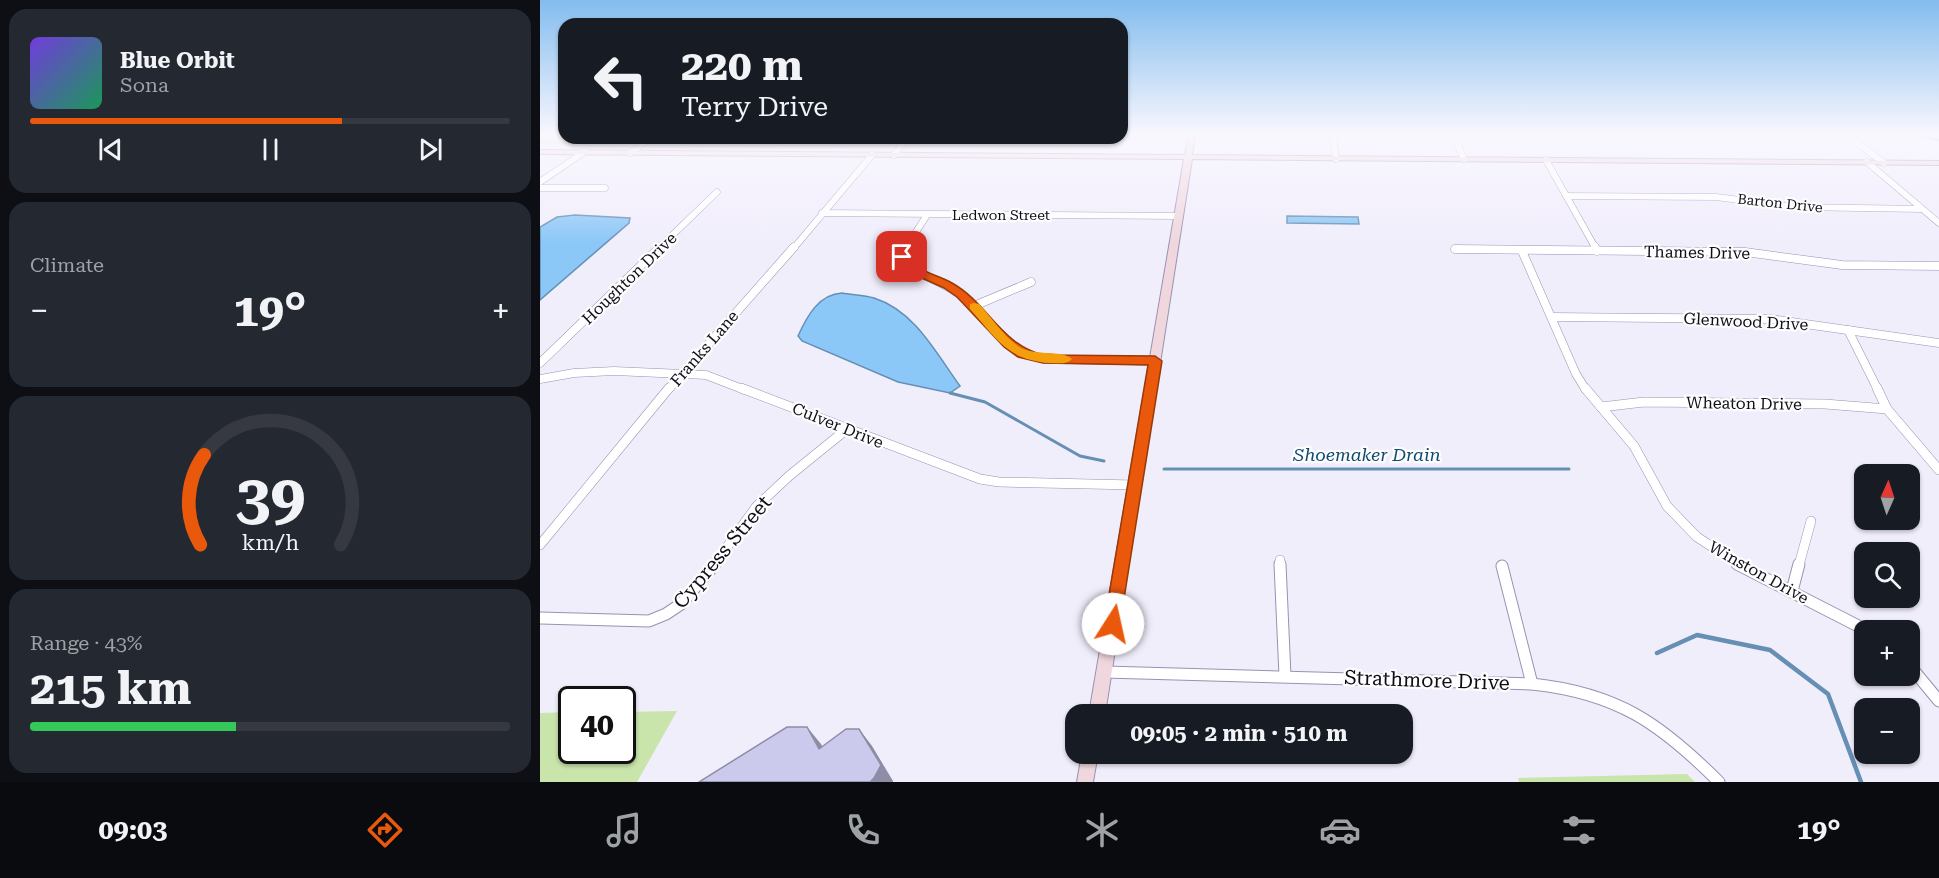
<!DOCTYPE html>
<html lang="en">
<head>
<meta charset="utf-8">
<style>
	body { margin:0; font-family:"Roboto Serif",serif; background:#242831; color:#f1f3f6; height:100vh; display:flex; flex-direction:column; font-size:22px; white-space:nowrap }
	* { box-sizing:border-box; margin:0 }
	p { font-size:20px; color:#9ea1a6 }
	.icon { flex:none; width:33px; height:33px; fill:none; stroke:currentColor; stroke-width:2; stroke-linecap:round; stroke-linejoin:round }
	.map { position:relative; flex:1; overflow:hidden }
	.sheet { display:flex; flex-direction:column; gap:9px; padding:9px; background:#0d0f14; width:540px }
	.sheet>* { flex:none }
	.hud { position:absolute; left:18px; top:18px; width:570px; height:126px; border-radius:18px; box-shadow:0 2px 4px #0004; background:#171b24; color:#f1f3f6; overflow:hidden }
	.needle { width:39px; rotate:3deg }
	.tools { position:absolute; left:1314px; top:464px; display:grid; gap:12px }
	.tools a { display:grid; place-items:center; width:66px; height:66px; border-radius:12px; background:#171b24; box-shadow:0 2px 4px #0004; font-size:30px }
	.speed { position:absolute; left:18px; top:686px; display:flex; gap:12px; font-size:30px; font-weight:700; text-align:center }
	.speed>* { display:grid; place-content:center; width:78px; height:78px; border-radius:50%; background:#171b24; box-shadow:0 2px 4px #0004; line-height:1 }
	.speed .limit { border:3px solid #111; border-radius:9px; background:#fff; color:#111 }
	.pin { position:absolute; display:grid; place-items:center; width:51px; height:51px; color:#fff; margin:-26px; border-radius:12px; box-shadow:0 3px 9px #0006 }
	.me { position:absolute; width:66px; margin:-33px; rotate:10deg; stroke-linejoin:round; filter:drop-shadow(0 0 4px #0008) }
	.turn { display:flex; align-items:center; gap:21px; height:126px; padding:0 24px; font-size:27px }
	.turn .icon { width:78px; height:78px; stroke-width:2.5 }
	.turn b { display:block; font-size:42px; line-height:51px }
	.big { font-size:45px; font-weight:700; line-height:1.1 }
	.sheet .card { flex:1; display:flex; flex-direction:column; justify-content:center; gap:9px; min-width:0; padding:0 21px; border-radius:18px; background:#242831 }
	.sheet .dial { align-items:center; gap:0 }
	.dial svg { height:156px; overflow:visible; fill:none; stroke:#363941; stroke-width:7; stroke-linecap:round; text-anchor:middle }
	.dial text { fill:#f1f3f6; stroke:none }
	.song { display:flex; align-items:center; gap:18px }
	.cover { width:72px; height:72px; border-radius:9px; background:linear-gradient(135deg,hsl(260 70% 55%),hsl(150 70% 35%)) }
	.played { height:6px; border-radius:3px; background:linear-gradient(90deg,#ea580c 65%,#363941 65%) }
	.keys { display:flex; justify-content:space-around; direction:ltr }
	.heat { display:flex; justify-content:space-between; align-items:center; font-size:33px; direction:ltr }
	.charge { height:9px; border-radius:4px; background:linear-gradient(90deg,#34c759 43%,#363941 0) }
	.trip { position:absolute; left:525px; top:704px; width:348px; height:60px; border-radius:18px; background:#171b24; box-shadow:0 2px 4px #0004; font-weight:700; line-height:60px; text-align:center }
	.dock { display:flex; height:96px; justify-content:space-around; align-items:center; background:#090b0e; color:#9ea1a6 }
	.dock .icon { width:42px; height:42px }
	.dock .current { color:#ea580c }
	.dock b { font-size:27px; color:#f1f3f6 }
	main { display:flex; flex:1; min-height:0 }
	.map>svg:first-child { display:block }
</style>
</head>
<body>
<main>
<section class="sheet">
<div class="card">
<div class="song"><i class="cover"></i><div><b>Blue Orbit</b><p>Sona</p></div></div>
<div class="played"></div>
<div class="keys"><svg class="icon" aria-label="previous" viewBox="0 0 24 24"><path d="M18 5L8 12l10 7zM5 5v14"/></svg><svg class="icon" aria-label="pause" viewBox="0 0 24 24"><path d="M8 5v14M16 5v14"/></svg><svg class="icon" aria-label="next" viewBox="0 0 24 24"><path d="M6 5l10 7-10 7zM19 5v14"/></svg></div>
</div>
<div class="card"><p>Climate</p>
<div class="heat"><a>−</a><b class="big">19°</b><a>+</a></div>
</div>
<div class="card dial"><svg viewBox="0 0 100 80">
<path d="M14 69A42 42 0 1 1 86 69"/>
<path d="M14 69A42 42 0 0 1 16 23" stroke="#ea580c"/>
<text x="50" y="56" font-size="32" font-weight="700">39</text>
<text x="50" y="72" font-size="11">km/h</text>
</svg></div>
<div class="card"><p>Range · 43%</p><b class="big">215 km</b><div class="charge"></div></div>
</section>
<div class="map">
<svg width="1399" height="782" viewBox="0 0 1399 782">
	<rect width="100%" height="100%" fill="#f1eefc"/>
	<g fill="#c9e5ab">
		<polygon points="0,135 24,135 24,138 61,138 51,145 0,144"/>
		<polygon points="137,711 97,782 0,782 0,713 31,712 32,750 82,750 83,712"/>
		<polygon points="1147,774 1155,782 979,782 978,778"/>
	</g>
	<g fill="#8bc7f7" stroke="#668fb4" stroke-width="1.5">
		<polygon points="35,215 90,218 89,223 0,300 0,227 17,217"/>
		<polygon points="747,216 818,217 819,224 747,223"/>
		<path d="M302,293C313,295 324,295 334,298C375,311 396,353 420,386L410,393L358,382L262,341L258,336C267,316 279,294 302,293Z"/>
	</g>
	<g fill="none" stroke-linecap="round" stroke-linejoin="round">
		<polyline stroke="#668fb4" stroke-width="2" points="1379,135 1399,140"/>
		<g stroke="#668fb4" stroke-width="3">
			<polyline points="410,393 445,402 540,456 564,461"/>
			<polyline points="624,469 1029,469"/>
		</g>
		<polyline stroke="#668fb4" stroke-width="4.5" points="1117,653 1157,635 1230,650 1288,694 1321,782"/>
		<defs>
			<g id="street-far3">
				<polyline points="793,135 796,159"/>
				<polyline points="913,135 924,159"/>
				<polyline points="1307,135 1344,163"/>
				<polyline points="91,153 110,138"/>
				<polyline points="354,155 367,138"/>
				<polyline points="1006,160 1056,249"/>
				<polyline points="1327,162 1399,223"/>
				<polyline points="0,182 44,152"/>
				<polyline points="0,188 65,188"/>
				<polyline points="1026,196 1176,197 1255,207 1382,209"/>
				<polyline points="282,213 639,216"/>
				<polyline points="118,249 177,192"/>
				<polyline points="253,249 332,155"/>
				<polyline points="365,249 387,215"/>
			</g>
			<g id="street-far2">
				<path d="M366,247L363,259L365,265C382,276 403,281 419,294C450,317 462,348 503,359L615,361"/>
				<polyline points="1055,247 1057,251"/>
				<polyline points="915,249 1205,252 1302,265 1399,266"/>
				<polyline points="982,251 1036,374 1046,390"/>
				<polyline points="434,306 491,282"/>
				<polyline points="1012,317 1230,319 1399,343"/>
				<polyline points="1308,330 1338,390"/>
				<polyline points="0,363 120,247"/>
				<polyline points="0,379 34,373 74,371 166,375 205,390"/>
				<polyline points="128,390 254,247"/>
			</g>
			<g id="street-far1">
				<polyline points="201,388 440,479 459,482 595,485"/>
				<polyline points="1045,388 1094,446 1127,506 1157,537 1200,565"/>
				<polyline points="1337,388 1347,409 1399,470"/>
				<polyline points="1061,407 1104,402 1285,404 1347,409"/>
				<polyline points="0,545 129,388"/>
				<polyline points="740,560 740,565"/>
				<polyline points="174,565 216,507 249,476 307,429"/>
				<polyline points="1259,565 1271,521"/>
			</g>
			<g id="street">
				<polyline points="740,564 745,676"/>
				<polyline points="1197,564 1326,630"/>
				<polyline points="962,566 992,684"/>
				<polyline points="1252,591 1259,564"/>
				<polyline points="0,618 109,621 126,614 141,604 175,564"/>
				<polyline points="1370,666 1399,701"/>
				<path d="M565,672L992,684C1077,693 1120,723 1179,782"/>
			</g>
			<g id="secondary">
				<polygon points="649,135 655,135 652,155 1399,161 1399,165 652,159 565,714 549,714 644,159 0,154 0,150 645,155"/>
				<polygon points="542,753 558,753 553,782 537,782"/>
			</g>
		</defs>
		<use href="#street-far3" stroke="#9991b2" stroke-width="7"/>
		<use href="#street-far2" stroke="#9991b2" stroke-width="9"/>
		<use href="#street-far1" stroke="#9991b2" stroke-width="10"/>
		<use href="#street" stroke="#9991b2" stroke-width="13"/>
		<use href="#secondary" stroke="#9991b2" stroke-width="2"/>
		<use href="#street-far3" stroke="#fff" stroke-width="6"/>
		<use href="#street-far2" stroke="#fff" stroke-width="8"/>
		<use href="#street-far1" stroke="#fff" stroke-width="9"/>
		<use href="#street" stroke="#fff" stroke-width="11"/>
		<use href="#secondary" fill="#f0d6dd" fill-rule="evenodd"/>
	</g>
	<g fill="#8e8da5">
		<polygon points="267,727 281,744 293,766 279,749"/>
		<polygon points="319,729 332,746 353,781 353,782 330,782"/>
	</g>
	<polygon fill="#cbc9ec" stroke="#8e8da5" stroke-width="1.5" points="247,727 267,727 279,749 306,729 319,729 341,765 334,778 330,782 159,782"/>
	<linearGradient id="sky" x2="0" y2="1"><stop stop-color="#83bcee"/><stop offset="0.55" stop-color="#f9f7fe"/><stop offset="1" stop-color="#f9f7fe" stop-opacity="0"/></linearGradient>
	<rect width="1399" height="244" fill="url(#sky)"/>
	<path fill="#ea580c" stroke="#983908" stroke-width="1.5" d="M362,254L366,255C378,273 394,273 412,283C448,303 460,344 503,355L615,356L622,361L579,630L573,632L567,630L564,624L608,365L503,363L478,357L464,347L417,297L404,288L364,270L356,257Z"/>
	<path fill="#f59e0b" d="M434,303L439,304C451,317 463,335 478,346C493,357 522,349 532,359C526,365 518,363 510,363C467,360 456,338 430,309V304Z"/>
	<g text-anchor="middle" stroke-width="4.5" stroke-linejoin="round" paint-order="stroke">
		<g font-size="14" fill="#0f0c18" stroke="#fdfdfd">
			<text transform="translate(1240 203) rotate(6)" y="5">Barton Drive</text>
			<text x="461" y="220">Ledwon Street</text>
		</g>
		<g font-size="16" fill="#0f0c18" stroke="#fdfdfd">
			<text transform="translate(1157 252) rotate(1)" y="6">Thames Drive</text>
			<text transform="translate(89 278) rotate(-44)" y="6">Houghton Drive</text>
			<text transform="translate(1206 321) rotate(3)" y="6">Glenwood Drive</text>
			<text transform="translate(164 348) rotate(-49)" y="6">Franks Lane</text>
			<text transform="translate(1204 403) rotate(1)" y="6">Wheaton Drive</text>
			<text transform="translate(298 425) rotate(22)" y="6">Culver Drive</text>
			<text transform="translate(1219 572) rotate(29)" y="6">Winston Drive</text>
		</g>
		<g font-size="18" font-style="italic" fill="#0f4a71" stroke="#fdfdfd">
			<text x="827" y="461">Shoemaker Drain</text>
		</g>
		<g font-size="20" fill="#0f0c18" stroke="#fdfdfd">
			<text transform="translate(182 552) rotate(-50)" y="7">Cypress Street</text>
			<text transform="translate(887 680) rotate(2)" y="7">Strathmore Drive</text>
		</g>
	</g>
</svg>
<div class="tools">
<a><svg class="needle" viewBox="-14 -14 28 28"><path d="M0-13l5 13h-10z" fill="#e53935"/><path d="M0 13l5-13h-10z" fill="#9ea1a6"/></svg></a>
<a><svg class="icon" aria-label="search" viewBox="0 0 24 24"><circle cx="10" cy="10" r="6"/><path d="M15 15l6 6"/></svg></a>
<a>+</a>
<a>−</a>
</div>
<div class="speed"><div class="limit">40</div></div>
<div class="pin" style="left:362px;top:257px;background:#d93025"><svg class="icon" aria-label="arrive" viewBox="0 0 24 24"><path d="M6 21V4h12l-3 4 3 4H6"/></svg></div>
<svg class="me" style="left:573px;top:624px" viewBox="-20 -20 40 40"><circle r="19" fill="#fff"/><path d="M0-13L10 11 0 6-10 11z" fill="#ea580c"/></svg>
<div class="trip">09:05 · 2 min · 510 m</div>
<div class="hud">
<div class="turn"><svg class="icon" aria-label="left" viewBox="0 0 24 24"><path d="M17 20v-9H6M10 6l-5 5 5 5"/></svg><div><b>220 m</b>Terry Drive</div></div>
</div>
</div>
</main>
<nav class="dock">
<b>09:03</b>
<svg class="icon current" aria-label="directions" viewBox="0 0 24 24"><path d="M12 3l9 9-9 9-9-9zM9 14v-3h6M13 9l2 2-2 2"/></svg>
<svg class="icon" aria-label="music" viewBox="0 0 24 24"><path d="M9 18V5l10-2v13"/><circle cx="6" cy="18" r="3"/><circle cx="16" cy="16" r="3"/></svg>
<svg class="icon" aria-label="phone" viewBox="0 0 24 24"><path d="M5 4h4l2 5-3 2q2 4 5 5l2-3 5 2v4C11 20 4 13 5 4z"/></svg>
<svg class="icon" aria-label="climate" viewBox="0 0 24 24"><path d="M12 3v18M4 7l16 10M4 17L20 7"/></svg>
<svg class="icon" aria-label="car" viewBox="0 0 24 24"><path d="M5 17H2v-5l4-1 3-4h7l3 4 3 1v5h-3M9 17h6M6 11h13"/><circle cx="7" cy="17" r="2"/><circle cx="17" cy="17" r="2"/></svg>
<svg class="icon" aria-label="filters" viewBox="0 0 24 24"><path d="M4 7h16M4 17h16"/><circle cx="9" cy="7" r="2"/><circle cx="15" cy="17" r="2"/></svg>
<b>19°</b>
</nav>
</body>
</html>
